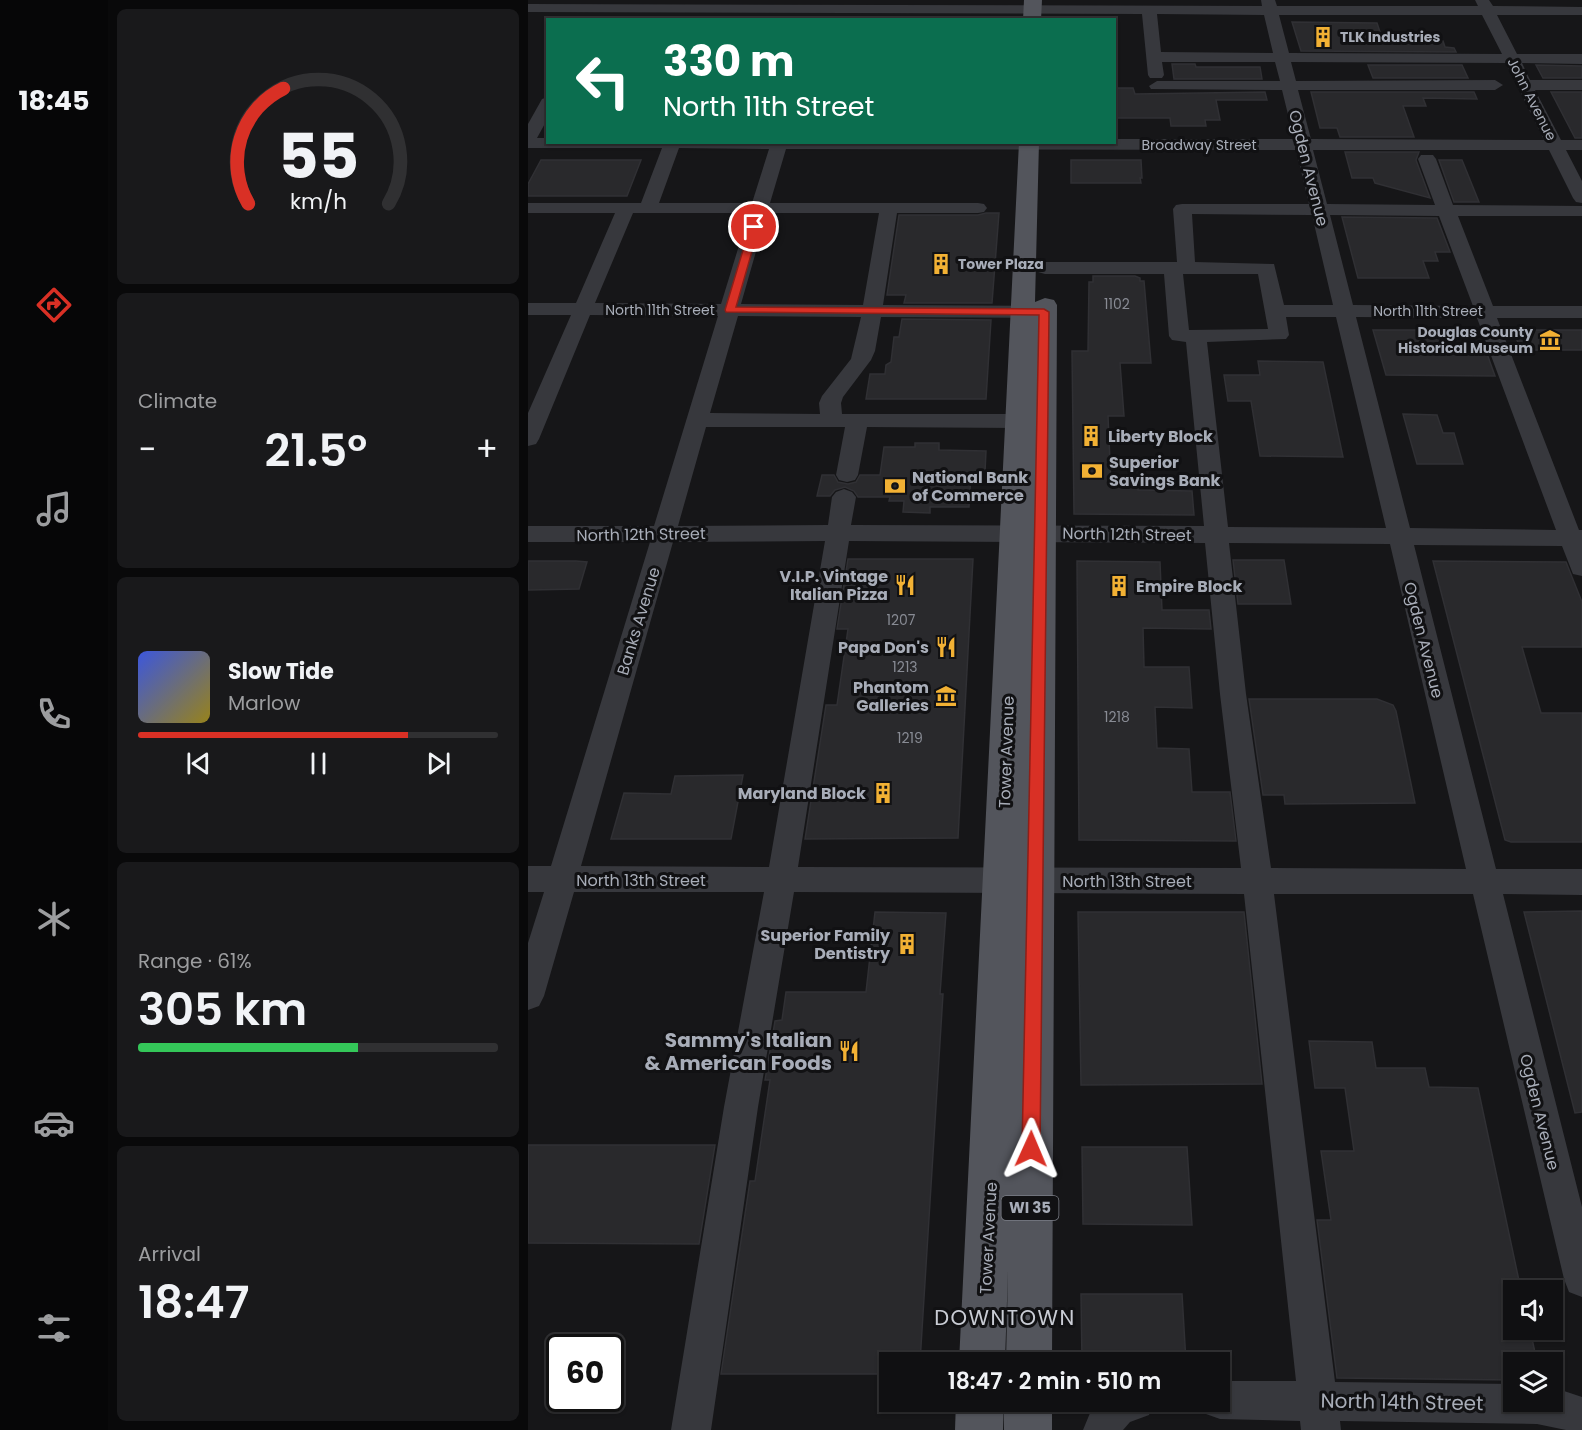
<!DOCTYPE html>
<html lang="en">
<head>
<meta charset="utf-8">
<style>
	body { margin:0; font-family:Poppins,sans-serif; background:#19191b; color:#f1f3f6; height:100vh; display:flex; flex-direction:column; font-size:22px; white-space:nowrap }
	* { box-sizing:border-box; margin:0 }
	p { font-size:20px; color:#9c9d9f }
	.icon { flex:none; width:33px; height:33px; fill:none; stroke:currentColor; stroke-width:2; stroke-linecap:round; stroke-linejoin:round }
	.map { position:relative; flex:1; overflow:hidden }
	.drawer { display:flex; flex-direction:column; gap:9px; padding:9px; background:#09090a; width:420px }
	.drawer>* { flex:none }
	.hud { position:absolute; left:18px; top:18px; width:570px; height:126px; border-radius:0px; box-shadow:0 2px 4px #0004,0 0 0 2px #303032; background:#0b6e4f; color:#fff; overflow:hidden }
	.buttons { position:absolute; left:975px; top:1280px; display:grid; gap:12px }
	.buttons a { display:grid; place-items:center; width:60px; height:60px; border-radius:0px; background:#101012; box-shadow:0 2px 4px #0004,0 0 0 2px #303032; font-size:30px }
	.speed { position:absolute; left:18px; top:1334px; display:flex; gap:12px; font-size:30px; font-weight:700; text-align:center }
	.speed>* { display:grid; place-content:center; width:78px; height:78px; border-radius:50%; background:#101012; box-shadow:0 2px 4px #0004,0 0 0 2px #303032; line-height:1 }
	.speed .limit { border:3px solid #111; border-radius:9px; background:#fff; color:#111 }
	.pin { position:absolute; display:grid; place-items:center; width:51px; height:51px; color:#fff; margin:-26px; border:3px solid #fff; border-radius:50%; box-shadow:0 2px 6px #0007 }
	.me { position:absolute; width:66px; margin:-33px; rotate:1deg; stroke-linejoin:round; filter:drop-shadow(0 0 4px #0008) }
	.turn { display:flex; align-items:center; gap:21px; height:126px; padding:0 18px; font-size:27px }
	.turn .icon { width:78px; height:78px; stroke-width:2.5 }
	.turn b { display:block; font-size:42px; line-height:51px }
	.big { font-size:45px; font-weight:600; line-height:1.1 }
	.drawer .card { flex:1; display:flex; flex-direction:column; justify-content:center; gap:9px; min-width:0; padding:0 21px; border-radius:9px; background:#19191b }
	.drawer .dial { align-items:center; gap:0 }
	.dial svg { height:156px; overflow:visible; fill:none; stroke:#303032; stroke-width:7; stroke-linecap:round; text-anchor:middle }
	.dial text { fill:#f1f3f6; stroke:none }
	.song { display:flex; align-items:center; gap:18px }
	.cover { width:72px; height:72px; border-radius:9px; background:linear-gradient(135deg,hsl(230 70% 55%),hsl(50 70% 35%)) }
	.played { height:6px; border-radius:3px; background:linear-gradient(90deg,#d93025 75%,#303032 75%) }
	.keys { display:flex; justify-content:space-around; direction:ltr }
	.heat { display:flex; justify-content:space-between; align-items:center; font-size:33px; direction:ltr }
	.charge { height:9px; border-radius:4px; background:linear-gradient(90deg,#34c759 61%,#303032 0) }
	.trip { position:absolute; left:351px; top:1352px; width:351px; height:60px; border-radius:0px; background:#101012; box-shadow:0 2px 4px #0004,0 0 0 2px #303032; font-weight:600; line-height:60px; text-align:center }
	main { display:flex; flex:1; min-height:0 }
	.tabs { display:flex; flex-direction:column; width:108px; justify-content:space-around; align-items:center; background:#060607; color:#9c9d9f }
	.tabs .icon { width:42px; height:42px }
	.tabs .current { color:#d93025 }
	.tabs b { font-size:27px; color:#f1f3f6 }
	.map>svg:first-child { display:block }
</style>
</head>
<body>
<main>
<nav class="tabs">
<b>18:45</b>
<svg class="icon current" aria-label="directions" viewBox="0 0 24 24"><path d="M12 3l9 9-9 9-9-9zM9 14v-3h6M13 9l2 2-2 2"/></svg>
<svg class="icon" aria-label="music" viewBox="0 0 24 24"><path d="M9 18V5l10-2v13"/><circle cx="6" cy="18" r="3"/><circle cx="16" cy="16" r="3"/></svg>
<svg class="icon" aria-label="phone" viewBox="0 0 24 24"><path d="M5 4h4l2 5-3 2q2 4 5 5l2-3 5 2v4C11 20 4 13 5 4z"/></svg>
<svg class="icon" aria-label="climate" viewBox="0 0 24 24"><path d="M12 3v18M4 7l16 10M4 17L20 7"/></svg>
<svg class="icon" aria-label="car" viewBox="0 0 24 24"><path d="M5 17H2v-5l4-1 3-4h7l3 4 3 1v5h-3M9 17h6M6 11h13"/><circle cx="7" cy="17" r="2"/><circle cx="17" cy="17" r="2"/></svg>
<svg class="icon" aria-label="filters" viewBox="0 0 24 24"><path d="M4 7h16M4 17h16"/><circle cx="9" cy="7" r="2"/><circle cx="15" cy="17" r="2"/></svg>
</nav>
<section class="drawer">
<div class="card dial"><svg viewBox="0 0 100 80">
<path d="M14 69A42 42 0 1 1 86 69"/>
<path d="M14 69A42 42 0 0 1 32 10" stroke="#d93025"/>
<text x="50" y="56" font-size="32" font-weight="700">55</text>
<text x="50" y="72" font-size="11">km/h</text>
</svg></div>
<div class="card"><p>Climate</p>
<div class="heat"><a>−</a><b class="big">21.5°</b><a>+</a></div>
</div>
<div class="card">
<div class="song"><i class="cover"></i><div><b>Slow Tide</b><p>Marlow</p></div></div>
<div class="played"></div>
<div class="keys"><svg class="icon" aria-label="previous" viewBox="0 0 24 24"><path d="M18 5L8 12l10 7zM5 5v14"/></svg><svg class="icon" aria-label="pause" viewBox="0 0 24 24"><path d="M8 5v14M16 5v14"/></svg><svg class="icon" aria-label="next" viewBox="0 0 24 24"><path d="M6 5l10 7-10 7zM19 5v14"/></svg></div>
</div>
<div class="card"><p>Range · 61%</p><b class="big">305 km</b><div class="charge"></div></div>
<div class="card"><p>Arrival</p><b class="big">18:47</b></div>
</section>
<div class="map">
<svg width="1054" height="1430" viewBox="0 0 1054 1430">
	<rect width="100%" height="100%" fill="#161618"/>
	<g fill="#29292c" stroke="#303034" stroke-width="1.5">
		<polygon points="764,22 849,23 855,41 915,41 917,47 926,48 928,52 773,51"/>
		<polygon points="644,64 667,64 668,67 732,67 734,79 646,79"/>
		<polygon points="840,65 934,65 940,78 845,78"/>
		<polygon points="1008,65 1054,66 1054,78 1015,78"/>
		<polygon points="586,88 605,88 607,94 737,92 739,100 688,100 692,120 677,120 678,126 643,126 642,118 586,118"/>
		<polygon points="783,92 946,92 949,99 895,98 898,106 875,106 886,137 812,137 809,128 792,128"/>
		<polygon points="1023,92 1054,92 1054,138 1047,138"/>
		<polygon points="817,152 891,152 888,160 902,198 847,183 845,178 824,178"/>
		<polygon points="13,160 113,160 99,196 0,196 0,184"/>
		<polygon points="543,160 613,160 614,178 612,178 613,183 543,183"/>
		<polygon points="911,160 934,160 951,202 926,202"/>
		<polygon points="458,213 471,213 464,303 376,303 378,295 359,295 371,215 450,215"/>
		<polygon points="814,217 909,218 922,252 907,252 910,261 895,261 901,278 830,278"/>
		<polygon points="565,276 607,276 612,278 612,281 616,281 623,363 592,363 596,416 580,416 583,485 610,485 610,490 664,491 666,515 546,514 544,351 560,351 561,282 565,282"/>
		<polygon points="374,319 463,320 458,399 338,399 342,374 357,374 358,365 363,362 366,337 371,337"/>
		<polygon points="845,330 919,330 926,351 958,351 967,376 858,375"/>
		<polygon points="985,330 1054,330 1054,350 993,350"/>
		<polygon points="730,361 795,362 815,457 732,456 723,401 700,401 696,375 732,375"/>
		<polygon points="875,414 909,415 915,433 926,433 935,464 889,464"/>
		<polygon points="387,443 411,443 411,450 458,451 457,472 443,472 441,507 402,507 402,513 375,512 376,501 361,501 362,497 330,497 326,491 317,487 307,490 302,496 289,496 294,475 306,475 310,482 320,484 328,482 332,475 352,475 356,447 387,447"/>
		<polygon points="320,559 445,559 430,838 277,839 298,705 309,705 320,629 309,629"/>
		<polygon points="705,560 756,560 763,604 710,604"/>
		<polygon points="0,561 48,561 59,562 51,589 0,590"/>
		<polygon points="549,561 632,562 634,610 681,610 683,629 615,628 616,667 661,667 664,708 627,707 629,748 661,749 664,792 702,792 708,841 551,840"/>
		<polygon points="905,561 1038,562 1054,602 1054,647 994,647 1013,713 1054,713 1054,842 983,842 977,840"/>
		<polygon points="721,699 849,699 865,705 868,711 887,803 757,804 756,795 735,795"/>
		<polygon points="215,775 203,839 83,839 96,793 143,794 147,776"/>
		<polygon points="1054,911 1054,1112 1047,1113 996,912"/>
		<polygon points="347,912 418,913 412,994 415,994 392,1362 362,1362 362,1374 193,1374 222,1181 227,1181 242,1080 237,1080 247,1021 254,1020 258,992 338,992"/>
		<polygon points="550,912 716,912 734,1084 553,1085"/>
		<polygon points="781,1041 844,1042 848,1068 897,1068 901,1087 950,1088 993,1290 986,1290 986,1329 1002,1329 1009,1362 986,1362 986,1380 809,1378 789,1220 803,1220 793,1151 826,1151 817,1088 787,1088"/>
		<polygon points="0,1145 187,1145 171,1244 0,1243"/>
		<polygon points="554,1147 659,1147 664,1225 555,1224"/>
		<polygon points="553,1294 654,1294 658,1362 554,1362"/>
	</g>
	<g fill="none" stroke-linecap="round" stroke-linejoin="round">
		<g fill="#37383d" fill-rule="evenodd">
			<path d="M733,0H747L749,6H950L947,0H961L965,6L1054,7V15H969L989,54H1054V64L994,63L1002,80H1054V90H1007L1033,140H1054V150H1038L1054,181V203L1048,202L1045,198L1021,150H785L799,204L907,205L890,159L893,155H905L908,159L925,205L1054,206V216H930L965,306H1054V318H969L1051,530H1054V576L1045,574L1034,546L886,545L968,869H1054V895L975,894L1054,1207V1297L1041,1292L1036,1279L945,894H746L807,1382L986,1384V1401H1024V1387L1054,1397V1430H1038L1009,1424L812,1421L813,1430H773L772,1421L692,1419L678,1414L673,1401H692V1381H768L716,894L266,892L230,1107L183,1430H143L196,1107L236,892H46L16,996L11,1006L0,1010V943L16,892H0V866H23L122,542H0V526H126L190,316L62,315L11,439L8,444L0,446V413L43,315H0V303H48L87,213H0V203H113L134,148H0V124L14,99L20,97V118L9,138H20V142H586V139H766L754,90L623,89L621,86L629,81H752L747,62H634L636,75L634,78H622L620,75L614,14L0,12V4L734,6ZM629,14L736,15L745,53L633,52ZM751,15H954L974,54L761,53ZM763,62L978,63L1016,140L783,139L770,90H967L975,85L967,80L768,81ZM151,148L241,149L224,203H131ZM258,149L768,150L781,204H654L648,205L645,209L649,262H517L510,264L507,268L510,272L517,274H636L641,336L644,340L658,342L676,526L323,525L328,497L324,492L316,489L308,492L304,497L300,525L150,526L178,427H317L308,475L311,480L319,482L327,480L330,475L339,427L490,428L498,426L501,421L498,416L490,414H314L313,403L315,397L343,360L347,351L353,317L516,318L523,316L526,312L523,308L516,306L355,305L369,213H450L456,212L459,208L456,204L450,203H242ZM105,213H221L193,304L67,303ZM239,213H351L335,305L213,304ZM664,214L784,215L805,305H756L746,264L667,262ZM802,215L911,216L945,306L825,305ZM655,274H730L740,329L661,330ZM210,316L333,317L323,359L294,396L291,403L292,414L182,413ZM758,317H808L858,528L700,527L679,342L758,339L761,335ZM828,317L949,318L1028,530L882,528ZM297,541L241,867L53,866L145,542ZM321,541L677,543L692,694L713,868L270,867ZM701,543L862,544L938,869L743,868L718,694Z"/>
			<polygon points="567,1401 626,1401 621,1415 602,1422 595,1430 555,1430"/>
		</g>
		<g fill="#53555c" fill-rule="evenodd">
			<polygon points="496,0 514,0 513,20 495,20"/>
			<polygon points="491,142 511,142 507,302 517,298 526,300 529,305 524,1362 478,1362 480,1270 477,1362 431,1362"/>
			<polygon points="428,1401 476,1401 475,1430 427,1430"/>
			<rect x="476" y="1401" width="48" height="29"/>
		</g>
	</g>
	<polygon fill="#d93025" stroke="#8d1f18" stroke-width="1.5" points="226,224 231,227 208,307 516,309 521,312 512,1149 509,1155 503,1158 497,1155 494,1149 511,315 198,312 197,310 222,227"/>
	<defs>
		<symbol id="building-bare" viewBox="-9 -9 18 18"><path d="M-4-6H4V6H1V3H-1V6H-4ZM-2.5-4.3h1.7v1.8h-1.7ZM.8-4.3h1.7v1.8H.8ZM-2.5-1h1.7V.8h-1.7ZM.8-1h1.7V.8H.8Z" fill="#f2b134" stroke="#111113" stroke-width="2.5" paint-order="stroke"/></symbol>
		<symbol id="museum-bare" viewBox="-9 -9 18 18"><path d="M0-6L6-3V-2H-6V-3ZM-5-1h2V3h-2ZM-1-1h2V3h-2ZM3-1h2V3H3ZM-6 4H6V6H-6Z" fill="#f2b134" stroke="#111113" stroke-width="2.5" paint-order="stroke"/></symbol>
		<symbol id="bank-bare" viewBox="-9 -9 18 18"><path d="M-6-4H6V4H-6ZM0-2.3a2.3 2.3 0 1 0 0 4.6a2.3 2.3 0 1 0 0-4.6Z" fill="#f2b134" stroke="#111113" stroke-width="2.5" paint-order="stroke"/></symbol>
		<symbol id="restaurant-bare" viewBox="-9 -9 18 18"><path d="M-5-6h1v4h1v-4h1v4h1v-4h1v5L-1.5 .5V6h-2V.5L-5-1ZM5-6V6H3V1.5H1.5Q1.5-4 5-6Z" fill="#f2b134" stroke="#111113" stroke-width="2.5" paint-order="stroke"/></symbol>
	</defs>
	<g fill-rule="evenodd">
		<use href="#building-bare" x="780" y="22" width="30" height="30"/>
		<use href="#building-bare" x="398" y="249" width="30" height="30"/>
		<use href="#museum-bare" x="1007" y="325" width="30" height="30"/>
		<use href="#building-bare" x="548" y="421" width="30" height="30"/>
		<use href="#bank-bare" x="549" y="456" width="30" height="30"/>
		<use href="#bank-bare" x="352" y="471" width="30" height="30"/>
		<use href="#restaurant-bare" x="362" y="570" width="30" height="30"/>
		<use href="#building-bare" x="576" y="571" width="30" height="30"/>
		<use href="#restaurant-bare" x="403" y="632" width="30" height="30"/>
		<use href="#museum-bare" x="403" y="681" width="30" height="30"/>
		<use href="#building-bare" x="340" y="778" width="30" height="30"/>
		<use href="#building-bare" x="364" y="929" width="30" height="30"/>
		<use href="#restaurant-bare" x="306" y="1036" width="30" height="30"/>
	</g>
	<g text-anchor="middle" stroke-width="6" stroke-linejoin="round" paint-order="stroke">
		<g font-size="14" font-weight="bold" fill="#a8adb8" stroke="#111113" text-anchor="start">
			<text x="812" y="42">TLK Industries</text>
			<text x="430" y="269">Tower Plaza</text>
			<text x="1005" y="337" text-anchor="end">Douglas County<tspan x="1005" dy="16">Historical Museum</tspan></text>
		</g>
		<g font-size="14" fill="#a8adb8" stroke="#111113">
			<text transform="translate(1004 99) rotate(63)" y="5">John Avenue</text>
			<text x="671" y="150">Broadway Street</text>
			<text x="132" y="315">North 11th Street</text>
			<text x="900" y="316">North 11th Street</text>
		</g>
		<g font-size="14" fill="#888b94">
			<text x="589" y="309">1102</text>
			<text x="373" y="625">1207</text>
			<text x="377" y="672">1213</text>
			<text x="589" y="722">1218</text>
			<text x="382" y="743">1219</text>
		</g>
		<rect fill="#111113" stroke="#7b7e86" stroke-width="1.5" x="473.5" y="1196" width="57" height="24" rx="4.5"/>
		<g font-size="15" font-weight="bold" fill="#a8adb8">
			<text x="502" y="1213">WI 35</text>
		</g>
		<g font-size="16" fill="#a8adb8" stroke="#111113">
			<text transform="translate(781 168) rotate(76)" y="6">Ogden Avenue</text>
			<text transform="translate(113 534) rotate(-1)" y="6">North 12th Street</text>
			<text transform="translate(599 534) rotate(1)" y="6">North 12th Street</text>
			<text transform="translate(110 621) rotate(-73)" y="6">Banks Avenue</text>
			<text transform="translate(896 640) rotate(76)" y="6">Ogden Avenue</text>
			<text transform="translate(478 752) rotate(-88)" y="6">Tower Avenue</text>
			<text x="113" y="886">North 13th Street</text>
			<text x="599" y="887">North 13th Street</text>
			<text transform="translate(1012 1112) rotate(76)" y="6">Ogden Avenue</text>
			<text transform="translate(460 1238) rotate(-87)" y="6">Tower Avenue</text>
		</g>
		<g font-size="16" font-weight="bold" fill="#a8adb8" stroke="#111113" text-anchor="end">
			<text x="580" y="442" text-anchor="start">Liberty Block</text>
			<text x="581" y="468" text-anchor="start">Superior<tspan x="581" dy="18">Savings Bank</tspan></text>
			<text x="384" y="483" text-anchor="start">National Bank<tspan x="384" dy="18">of Commerce</tspan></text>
			<text x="360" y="582">V.I.P. Vintage<tspan x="360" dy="18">Italian Pizza</tspan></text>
			<text x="608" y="592" text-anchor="start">Empire Block</text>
			<text x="401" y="653">Papa Don's</text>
			<text x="401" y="693">Phantom<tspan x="401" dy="18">Galleries</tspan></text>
			<text x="338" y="799">Maryland Block</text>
			<text x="362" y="941">Superior Family<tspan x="362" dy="18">Dentistry</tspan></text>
		</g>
		<g font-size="20" font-weight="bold" fill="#a8adb8" stroke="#111113" text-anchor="end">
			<text x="304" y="1047">Sammy's Italian<tspan x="304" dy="23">&amp; American Foods</tspan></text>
		</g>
		<g font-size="20" fill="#a8adb8" stroke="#111113">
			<text transform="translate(874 1402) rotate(1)" y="7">North 14th Street</text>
		</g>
		<g font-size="21" letter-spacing="1.5" fill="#c9ccd4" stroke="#111113">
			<text x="477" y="1325">DOWNTOWN</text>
		</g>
	</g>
</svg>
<div class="buttons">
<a><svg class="icon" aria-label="sound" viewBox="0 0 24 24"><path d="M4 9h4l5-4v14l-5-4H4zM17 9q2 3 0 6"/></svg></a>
<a><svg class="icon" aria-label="layers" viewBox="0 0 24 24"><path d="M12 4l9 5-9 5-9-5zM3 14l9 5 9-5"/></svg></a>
</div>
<div class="speed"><div class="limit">60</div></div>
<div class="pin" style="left:226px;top:227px;background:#d93025"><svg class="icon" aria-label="arrive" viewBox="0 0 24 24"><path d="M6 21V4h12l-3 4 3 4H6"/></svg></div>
<svg class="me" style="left:503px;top:1149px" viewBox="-20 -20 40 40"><path d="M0-17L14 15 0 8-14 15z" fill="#d93025" stroke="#fff" stroke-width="4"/></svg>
<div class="trip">18:47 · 2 min · 510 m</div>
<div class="hud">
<div class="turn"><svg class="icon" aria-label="left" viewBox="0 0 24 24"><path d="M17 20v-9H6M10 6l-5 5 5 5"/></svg><div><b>330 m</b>North 11th Street</div></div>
</div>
</div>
</main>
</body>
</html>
